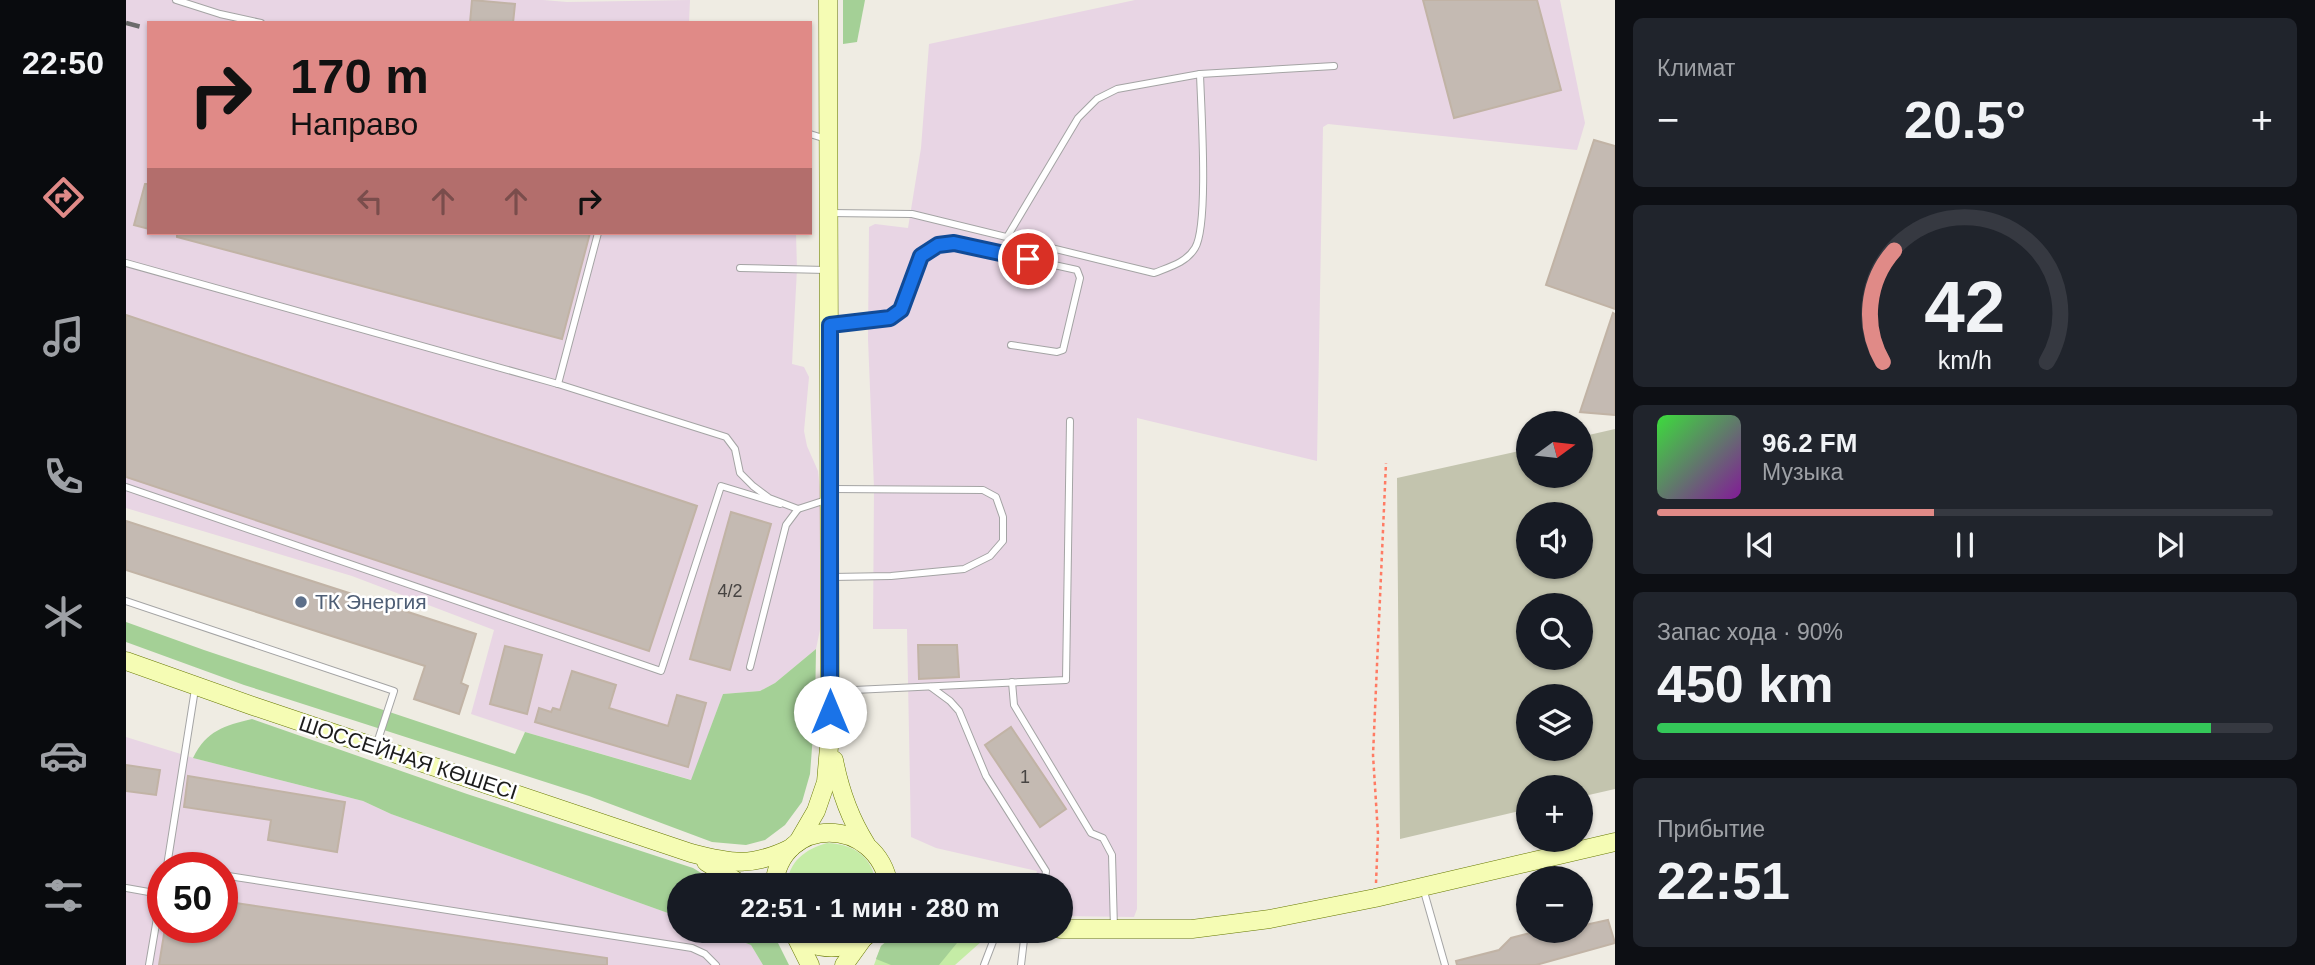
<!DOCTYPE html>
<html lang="ru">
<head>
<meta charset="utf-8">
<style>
	body { margin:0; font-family:Arial,sans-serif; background:#20242c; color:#f1f3f6; height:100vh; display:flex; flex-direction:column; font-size:26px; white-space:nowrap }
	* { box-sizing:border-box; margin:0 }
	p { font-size:23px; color:#9ea1a6 }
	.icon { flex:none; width:38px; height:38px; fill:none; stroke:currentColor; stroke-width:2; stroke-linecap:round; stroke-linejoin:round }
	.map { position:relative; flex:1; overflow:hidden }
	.sheet { display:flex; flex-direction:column; gap:18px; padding:18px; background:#0d0f14; width:700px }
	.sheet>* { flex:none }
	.banner { position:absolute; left:21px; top:21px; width:665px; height:214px; border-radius:0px; box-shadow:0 2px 5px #0004; background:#e08a87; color:#111; overflow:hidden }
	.needle { width:46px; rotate:75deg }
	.buttons { position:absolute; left:1390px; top:411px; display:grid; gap:14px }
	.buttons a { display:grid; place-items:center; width:77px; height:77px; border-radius:50%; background:#171b24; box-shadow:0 2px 5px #0004; font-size:35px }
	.speed { position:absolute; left:21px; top:852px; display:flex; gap:14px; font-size:35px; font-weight:700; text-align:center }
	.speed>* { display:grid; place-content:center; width:91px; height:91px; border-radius:50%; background:#171b24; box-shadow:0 2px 5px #0004; line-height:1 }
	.speed .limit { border:10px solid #d22; background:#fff; color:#111 }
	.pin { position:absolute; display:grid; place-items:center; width:60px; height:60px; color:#fff; margin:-30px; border:4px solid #fff; border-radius:50%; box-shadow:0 2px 7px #0007 }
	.me { position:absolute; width:77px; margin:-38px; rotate:0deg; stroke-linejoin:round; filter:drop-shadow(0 0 5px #0008) }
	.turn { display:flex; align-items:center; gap:24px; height:147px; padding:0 28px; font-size:32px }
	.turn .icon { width:91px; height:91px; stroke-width:2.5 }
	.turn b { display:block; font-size:49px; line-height:60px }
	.lanes { display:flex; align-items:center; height:66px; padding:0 28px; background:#0003; justify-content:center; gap:35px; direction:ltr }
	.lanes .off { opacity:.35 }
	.big { font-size:52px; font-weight:600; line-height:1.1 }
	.sheet .tile { flex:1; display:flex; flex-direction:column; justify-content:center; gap:10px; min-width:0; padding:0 24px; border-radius:10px; background:#20242c }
	.sheet .dial { align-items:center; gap:0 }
	.dial svg { height:182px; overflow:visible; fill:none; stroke:#363941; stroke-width:7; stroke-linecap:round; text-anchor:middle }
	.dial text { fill:#f1f3f6; stroke:none }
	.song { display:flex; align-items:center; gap:21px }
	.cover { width:84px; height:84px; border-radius:10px; background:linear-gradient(135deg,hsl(120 70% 55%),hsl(290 70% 35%)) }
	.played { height:7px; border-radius:4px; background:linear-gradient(90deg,#e08a87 45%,#363941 45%) }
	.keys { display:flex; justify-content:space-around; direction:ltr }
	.heat { display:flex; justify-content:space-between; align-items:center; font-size:38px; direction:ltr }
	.charge { height:10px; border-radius:5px; background:linear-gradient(90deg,#34c759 90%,#363941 0) }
	.trip { position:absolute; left:541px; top:873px; width:406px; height:70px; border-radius:35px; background:#171b24; box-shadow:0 2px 5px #0004; font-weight:600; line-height:70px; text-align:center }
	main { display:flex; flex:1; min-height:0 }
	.tabs { display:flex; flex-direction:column; width:126px; justify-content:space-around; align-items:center; background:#090b0e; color:#9ea1a6 }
	.tabs .icon { width:49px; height:49px }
	.tabs .current { color:#e08a87 }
	.tabs b { font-size:32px; color:#f1f3f6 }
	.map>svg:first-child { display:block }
</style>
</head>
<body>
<main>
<nav class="tabs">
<b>22:50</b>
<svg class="icon current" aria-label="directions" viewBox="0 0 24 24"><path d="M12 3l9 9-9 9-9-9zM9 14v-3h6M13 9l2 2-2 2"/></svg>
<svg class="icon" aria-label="music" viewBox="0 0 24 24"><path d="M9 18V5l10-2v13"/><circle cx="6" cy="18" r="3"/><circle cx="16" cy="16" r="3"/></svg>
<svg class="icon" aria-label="phone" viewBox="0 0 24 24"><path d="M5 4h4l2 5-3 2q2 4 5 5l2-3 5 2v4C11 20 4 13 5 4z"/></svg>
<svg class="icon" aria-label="climate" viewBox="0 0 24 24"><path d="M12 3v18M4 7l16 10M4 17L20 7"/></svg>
<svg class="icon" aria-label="car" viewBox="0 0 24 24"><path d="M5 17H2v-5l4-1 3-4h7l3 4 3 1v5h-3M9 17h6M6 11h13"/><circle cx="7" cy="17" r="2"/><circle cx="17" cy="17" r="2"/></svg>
<svg class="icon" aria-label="filters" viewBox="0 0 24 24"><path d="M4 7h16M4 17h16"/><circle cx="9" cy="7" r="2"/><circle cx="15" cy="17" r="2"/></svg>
</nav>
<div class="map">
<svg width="1489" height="965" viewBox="0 0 1489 965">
	<rect width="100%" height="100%" fill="#efece3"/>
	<g fill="#e8d5e4" fill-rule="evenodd">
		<polygon points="0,0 417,0 441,2 564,0 563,23 23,23 23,233 670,233 671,269 666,364 678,367 683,377 678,431 681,446 692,471 695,501 695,625 690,649 649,683 634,691 597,694 566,780 399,732 345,714 368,630 226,576 0,508"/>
		<polygon points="1009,0 1434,0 1459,123 1451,150 1202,124 1197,127 1191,461 1011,418 1011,909 1008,917 935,916 934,886 907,885 911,871 810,848 785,837 781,629 747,629 748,488 742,339 743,227 749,224 782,228 795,148 803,44"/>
		<path d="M0,737L71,759L237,801L265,814L553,917V931H589L625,945L637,965H0ZM37,868H96V928H37Z"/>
	</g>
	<path fill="#c3c4ae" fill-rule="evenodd" d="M1489,429V789L1454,797V788H1402V809L1274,839L1271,478L1402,449V476H1454V437ZM1454,514V567H1402V514ZM1402,606H1454V658H1402ZM1402,696H1454V749H1402Z"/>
	<g fill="#c5eca6">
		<path d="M701,843C728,844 747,857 750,885L661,886C662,861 680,849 701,843Z"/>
		<polygon points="773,931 851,933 856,941 829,965 748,965 755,946"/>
	</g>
	<g fill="#a4d096">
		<polygon points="717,0 739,0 731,42 717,44"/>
		<polygon points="0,622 78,650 389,754 399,732 565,780 597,694 634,691 649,683 690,649 689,709 684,774 676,802 659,825 639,840 620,845 586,842 463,796 118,685 0,642"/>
		<path d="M126,719L341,794L567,868L595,885L553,886V917L265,814L237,801L67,758C81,730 98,726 126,719Z"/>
		<polygon points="589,931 646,931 663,965 637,965 625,945"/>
		<polygon points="773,931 840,932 813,965 765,965 750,959 755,946"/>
	</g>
	<g fill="#c4bab2" stroke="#c1b3a5" stroke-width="2">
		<polygon points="346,0 389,4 387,23 344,23"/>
		<polygon points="1297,0 1411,0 1435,90 1328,118"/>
		<polygon points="1468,140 1489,146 1489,309 1420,285"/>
		<polygon points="19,184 23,184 23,229 8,225"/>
		<polygon points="51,233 464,233 436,339 51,237"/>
		<polygon points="1487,313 1489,314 1489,415 1454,412"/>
		<polygon points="0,315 571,506 523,651 0,477"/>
		<polygon points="605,512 645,524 604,670 564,659"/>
		<polygon points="0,521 350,634 335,683 342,686 333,714 288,699 299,666 0,570"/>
		<polygon points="792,645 831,645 833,677 793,679"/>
		<polygon points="379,646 416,655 401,714 364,704"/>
		<polygon points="446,671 490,685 483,708 542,726 551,695 580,703 562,767 409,722 413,708 425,712 427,708 434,710"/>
		<polygon points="885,727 940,809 914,827 859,745"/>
		<polygon points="0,765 34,770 30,795 0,791"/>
		<polygon points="62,776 219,802 211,852 142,840 145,820 58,807"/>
		<polygon points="96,901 481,958 481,965 33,965 39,928 96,928"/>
		<polygon points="1482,920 1489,943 1410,965 1331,965 1330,961 1373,950 1385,938 1412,931 1454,931 1454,926"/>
	</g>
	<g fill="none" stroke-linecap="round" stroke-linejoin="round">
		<defs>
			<g id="service">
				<polyline points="50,0 94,14 135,23"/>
				<polyline points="684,134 700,139"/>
				<path d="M704,213L786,214L1028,273C1043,267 1060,263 1069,248C1083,225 1075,107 1074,74L1208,66"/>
				<polyline points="881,237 952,118 971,99 991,89 1074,74"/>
				<polyline points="0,263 432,384 600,437 609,449 614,473 627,486 643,498 672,509"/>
				<polyline points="614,268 700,270"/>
				<path d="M706,325C723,324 751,326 766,317C798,297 770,251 828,243L951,270L954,278L937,350L931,352L885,345"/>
				<polyline points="432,384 472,233"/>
				<polyline points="0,487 535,671 595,486 654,504"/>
				<polyline points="706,577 765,576 838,569 864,556 877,541 877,517 870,497 857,490 706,489"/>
				<polyline points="0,601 268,691 250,746"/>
				<polyline points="624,667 660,525 672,509 703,499"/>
				<polyline points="886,682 888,705 965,833 977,838 986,855 988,929"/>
				<polyline points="805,687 824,701 833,711 860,776 920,871 918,886"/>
				<polyline points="707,691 940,680 944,421"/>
				<polyline points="53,868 41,866 69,689"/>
				<polyline points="96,875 566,948 579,954 590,965"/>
				<polyline points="0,888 34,894"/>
				<polyline points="1297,888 1319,965"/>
				<polyline points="23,965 37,883"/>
				<polyline points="858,965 871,931"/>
				<polyline points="895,965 899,931"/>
			</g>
			<g id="secondary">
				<path d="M0,661L127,706L565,853C607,864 626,867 665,848"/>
				<path d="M708,760C714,791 723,817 740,844"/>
				<polyline points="672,842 690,811 700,782 704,735 702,0"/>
				<polyline points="580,862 618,886"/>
				<path d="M648,886C654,815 751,815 763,886"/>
				<polyline points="934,929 1066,929 1144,919 1249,898 1489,842"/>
				<path d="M665,931C687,953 724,953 746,931"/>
				<polyline points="669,935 684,965"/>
				<polyline points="718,965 736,940"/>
			</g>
		</defs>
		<use href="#service" stroke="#a4a4a4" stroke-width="8"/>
		<use href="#secondary" stroke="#667801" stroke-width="19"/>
		<polyline stroke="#ff7b64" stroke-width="2.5" stroke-dasharray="3.5 3.5" stroke-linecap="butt" points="1250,883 1252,834 1247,755 1260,463"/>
		<use href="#service" stroke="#fff" stroke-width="6"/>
		<use href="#secondary" stroke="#f5fcb4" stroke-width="18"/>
		<polyline stroke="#6b6b6b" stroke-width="4.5" stroke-dasharray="14 14" stroke-linecap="butt" points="0,23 23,29"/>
	</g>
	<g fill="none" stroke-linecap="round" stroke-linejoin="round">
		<defs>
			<polyline id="route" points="704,712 704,325 764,318 775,310 795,256 812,245 828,243 902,259"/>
		</defs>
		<use href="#route" stroke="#114b97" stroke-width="18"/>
		<use href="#route" stroke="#1a73e8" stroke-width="12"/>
	</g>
	<circle fill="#5c6f8a" stroke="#fff" stroke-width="2.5" cx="175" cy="602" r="7"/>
	<g text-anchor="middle" stroke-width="5" stroke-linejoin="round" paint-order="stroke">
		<g font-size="18" fill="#474442">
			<text x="604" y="597">4/2</text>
			<text x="899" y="783">1</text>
		</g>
		<g font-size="21" fill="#4e5e75" stroke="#fff" text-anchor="start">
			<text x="189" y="609">ТК Энергия</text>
		</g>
		<g font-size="21" fill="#1d1d1d" stroke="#fff">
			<text transform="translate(282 758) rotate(18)" y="7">ШОССЕЙНАЯ КӨШЕСІ</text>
		</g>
	</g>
</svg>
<div class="buttons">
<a><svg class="needle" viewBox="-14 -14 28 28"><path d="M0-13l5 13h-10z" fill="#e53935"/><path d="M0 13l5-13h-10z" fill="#9ea1a6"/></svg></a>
<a><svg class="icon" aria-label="sound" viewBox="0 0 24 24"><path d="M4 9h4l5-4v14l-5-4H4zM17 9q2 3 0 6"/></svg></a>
<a><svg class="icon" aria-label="search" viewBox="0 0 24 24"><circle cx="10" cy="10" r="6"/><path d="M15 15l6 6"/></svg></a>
<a><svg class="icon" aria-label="layers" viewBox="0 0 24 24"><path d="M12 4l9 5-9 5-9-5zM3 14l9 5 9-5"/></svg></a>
<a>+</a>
<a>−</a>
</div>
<div class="speed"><div class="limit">50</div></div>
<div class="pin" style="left:902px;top:259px;background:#d93025"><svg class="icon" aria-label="arrive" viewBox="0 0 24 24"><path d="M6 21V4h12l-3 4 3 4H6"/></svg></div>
<svg class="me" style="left:704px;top:712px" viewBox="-20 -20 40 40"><circle r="19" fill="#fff"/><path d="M0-13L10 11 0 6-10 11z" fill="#1a73e8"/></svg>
<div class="trip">22:51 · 1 мин · 280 m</div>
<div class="banner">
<div class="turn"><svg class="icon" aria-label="right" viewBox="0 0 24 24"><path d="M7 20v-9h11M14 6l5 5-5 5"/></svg><div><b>170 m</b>Направо</div></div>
<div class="lanes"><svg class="icon off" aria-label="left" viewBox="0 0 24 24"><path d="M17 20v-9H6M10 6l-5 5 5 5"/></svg><svg class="icon off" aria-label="ahead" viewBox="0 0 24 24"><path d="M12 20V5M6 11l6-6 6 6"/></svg><svg class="icon off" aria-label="ahead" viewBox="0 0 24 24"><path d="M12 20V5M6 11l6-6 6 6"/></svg><svg class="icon" aria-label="right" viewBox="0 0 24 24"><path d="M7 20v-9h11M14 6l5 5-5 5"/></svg></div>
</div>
</div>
<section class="sheet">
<div class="tile"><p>Климат</p>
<div class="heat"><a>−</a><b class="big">20.5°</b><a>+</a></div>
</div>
<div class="tile dial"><svg viewBox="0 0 100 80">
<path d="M14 69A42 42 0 1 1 86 69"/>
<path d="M14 69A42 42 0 0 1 19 20" stroke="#e08a87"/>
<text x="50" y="56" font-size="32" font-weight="700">42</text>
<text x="50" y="72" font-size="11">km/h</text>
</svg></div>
<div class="tile">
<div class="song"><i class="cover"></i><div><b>96.2 FM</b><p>Музыка</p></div></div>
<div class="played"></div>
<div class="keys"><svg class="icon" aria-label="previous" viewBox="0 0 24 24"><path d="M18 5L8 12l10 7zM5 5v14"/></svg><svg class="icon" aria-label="pause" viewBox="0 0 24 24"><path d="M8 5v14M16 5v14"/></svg><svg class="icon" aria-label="next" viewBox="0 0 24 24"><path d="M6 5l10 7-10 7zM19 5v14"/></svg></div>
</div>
<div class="tile"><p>Запас хода · 90%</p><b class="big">450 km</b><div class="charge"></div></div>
<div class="tile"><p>Прибытие</p><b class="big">22:51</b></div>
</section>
</main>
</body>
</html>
